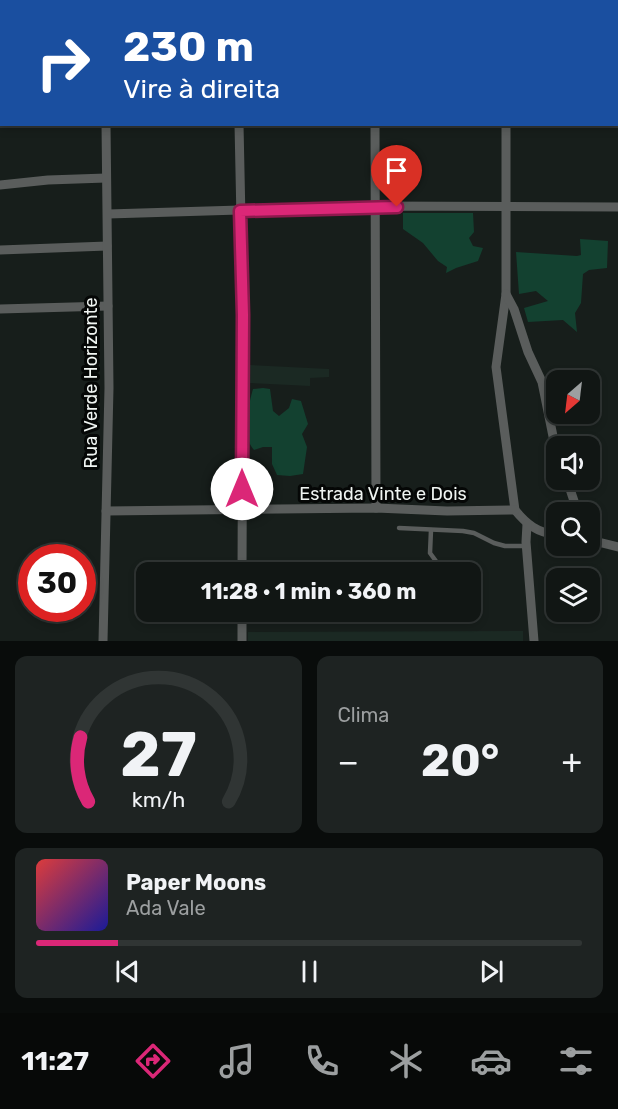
<!DOCTYPE html>
<html lang="pt">
<head>
<meta charset="utf-8">
<style>
	body { margin:0; font-family:Rubik,sans-serif; background:#1e2322; color:#f1f3f6; height:100vh; display:flex; flex-direction:column; font-size:22px; white-space:nowrap }
	* { box-sizing:border-box; margin:0 }
	p { font-size:20px; color:#9c9fa0 }
	.icon { flex:none; width:33px; height:33px; fill:none; stroke:currentColor; stroke-width:2; stroke-linecap:round; stroke-linejoin:round }
	.map { position:relative; height:641px; overflow:hidden }
	.drawer { display:flex; flex-direction:column; gap:15px; padding:15px; background:#090c0b; flex:1 }
	.drawer>* { flex:none }
	.top-card { position:absolute; left:0px; top:0px; width:618px; height:126px; box-shadow:0 3px 9px #0003,0 0 0 2px #303534; background:#1a4fa0; color:#fff; overflow:hidden }
	.needle { width:39px; rotate:208deg }
	.buttons { position:absolute; left:546px; top:370px; display:grid; gap:12px }
	.buttons a { display:grid; place-items:center; width:54px; height:54px; border-radius:12px; background:#111614; box-shadow:0 3px 9px #0003,0 0 0 2px #303534; font-size:30px }
	.speed { position:absolute; left:18px; top:544px; display:flex; gap:12px; font-size:30px; font-weight:700; text-align:center }
	.speed>* { display:grid; place-content:center; width:78px; height:78px; border-radius:50%; background:#111614; box-shadow:0 3px 9px #0003,0 0 0 2px #303534; line-height:1 }
	.speed .limit { border:9px solid #d22; background:#fff; color:#111 }
	.pin { position:absolute; display:grid; place-items:center; width:51px; height:51px; color:#fff; margin:-62px -26px; border-radius:50% 50% 50% 0; rotate:-45deg; box-shadow:0 0 6px #0007 }
	.pin .icon { rotate:45deg }
	.me { position:absolute; width:66px; margin:-33px; rotate:0deg; stroke-linejoin:round; filter:drop-shadow(0 0 4px #0008) }
	.turn { display:flex; align-items:center; gap:21px; height:126px; padding:0 24px; font-size:27px }
	.turn .icon { width:78px; height:78px; stroke-width:2.5 }
	.turn b { display:block; font-size:42px; line-height:51px }
	.big { font-size:45px; font-weight:700; line-height:1.1 }
	.drawer .widget { flex:1; display:flex; flex-direction:column; justify-content:center; gap:9px; min-width:0; padding:0 21px; border-radius:12px; background:#1e2322 }
	.drawer .dial { align-items:center; gap:0 }
	.dial svg { height:156px; overflow:visible; fill:none; stroke:#303534; stroke-width:7; stroke-linecap:round; text-anchor:middle }
	.dial text { fill:#f1f3f6; stroke:none }
	.song { display:flex; align-items:center; gap:18px }
	.cover { width:72px; height:72px; border-radius:9px; background:linear-gradient(135deg,hsl(0 70% 55%),hsl(240 70% 35%)) }
	.played { height:6px; border-radius:3px; background:linear-gradient(90deg,#db2777 15%,#303534 15%) }
	.keys { display:flex; justify-content:space-around; direction:ltr }
	.heat { display:flex; justify-content:space-between; align-items:center; font-size:33px; direction:ltr }
	.drawer .tiles { flex:1; display:grid; gap:15px; grid-template-columns:1fr 1fr }
	.widget:last-child { grid-column:span 2 }
	.trip { position:absolute; left:136px; top:562px; width:345px; height:60px; border-radius:12px; background:#111614; box-shadow:0 3px 9px #0003,0 0 0 2px #303534; font-weight:700; line-height:60px; text-align:center }
	.menu { display:flex; height:96px; justify-content:space-around; align-items:center; background:#070908; color:#9c9fa0 }
	.menu .icon { width:42px; height:42px }
	.menu .on { color:#db2777 }
	.menu b { font-size:27px; color:#f1f3f6 }
	.map>svg:first-child { display:block }
</style>
</head>
<body>
<div class="map">
<svg width="618" height="641" viewBox="0 0 618 641">
	<rect width="100%" height="100%" fill="#171e1b"/>
	<g fill="#1b2923">
		<polygon points="250,365 329,369 329,377 310,378 310,386 250,383"/>
		<polygon points="523,631 523,641 248,641 248,632"/>
	</g>
	<g fill="#134130">
		<polygon points="403,213 473,213 474,232 469,238 473,246 483,248 478,261 456,268 446,273 447,267 438,261 423,243 403,229"/>
		<polygon points="580,239 608,241 607,268 589,270 583,274 581,303 575,313 577,332 563,320 528,322 524,308 548,301 536,291 519,294 516,252 577,256 581,255"/>
		<path d="M263,388L270,389L273,411L279,416L289,408L292,399L301,401L308,424L302,434L307,447L303,474L290,476L277,475L272,464V447H263L254,450C241,435 248,407 253,389Z"/>
	</g>
	<g fill="none" stroke-linecap="round" stroke-linejoin="round">
		<g stroke="#5a5d5c" stroke-width="4.5">
			<polyline points="399,528 463,531 474,533 494,543 505,546 527,546"/>
			<polyline points="431,530 430,553 441,568 441,573"/>
		</g>
		<g stroke="#5a5d5c" stroke-width="9">
			<polyline points="374,0 374,2"/>
			<polyline points="505,0 505,2"/>
			<polyline points="107,2 107,0"/>
			<polyline points="239,2 239,0"/>
			<polyline points="239,124 243,315 242,573"/>
			<polyline points="375,124 376,508"/>
			<polyline points="506,124 506,294 496,367 515,510"/>
			<polyline points="0,185 48,180 106,178"/>
			<polyline points="108,214 375,206 618,207"/>
			<polyline points="0,250 107,246"/>
			<polyline points="506,294 514,309 528,352 542,382 556,451"/>
			<polyline points="0,309 108,306"/>
			<polyline points="567,480 578,513"/>
			<path d="M515,510C527,525 537,532 556,535"/>
			<polyline points="106,511 376,508 447,511 515,510"/>
			<polyline points="527,524 526,542 534,641"/>
			<polyline points="590,540 618,547"/>
			<polyline points="103,641 109,388 106,124"/>
			<polyline points="242,641 242,612"/>
		</g>
	</g>
	<g fill="none" stroke-linecap="round" stroke-linejoin="round">
		<defs>
			<polyline id="route" points="242,489 243,315 240,211 397,207"/>
		</defs>
		<use href="#route" stroke="#8e194d" stroke-width="15"/>
		<use href="#route" stroke="#db2777" stroke-width="10"/>
	</g>
	<g text-anchor="middle" stroke-width="6" stroke-linejoin="round" paint-order="stroke">
		<g font-size="18" fill="#f0f5f2" stroke="#050706">
			<text transform="translate(91 383) rotate(-90)" y="6">Rua Verde Horizonte</text>
			<text x="383" y="500">Estrada Vinte e Dois</text>
		</g>
	</g>
</svg>
<div class="buttons">
<a><svg class="needle" viewBox="-14 -14 28 28"><path d="M0-13l5 13h-10z" fill="#e53935"/><path d="M0 13l5-13h-10z" fill="#9c9fa0"/></svg></a>
<a><svg class="icon" aria-label="sound" viewBox="0 0 24 24"><path d="M4 9h4l5-4v14l-5-4H4zM17 9q2 3 0 6"/></svg></a>
<a><svg class="icon" aria-label="search" viewBox="0 0 24 24"><circle cx="10" cy="10" r="6"/><path d="M15 15l6 6"/></svg></a>
<a><svg class="icon" aria-label="layers" viewBox="0 0 24 24"><path d="M12 4l9 5-9 5-9-5zM3 14l9 5 9-5"/></svg></a>
</div>
<div class="speed"><div class="limit">30</div></div>
<div class="pin" style="left:397px;top:207px;background:#d93025"><svg class="icon" aria-label="arrive" viewBox="0 0 24 24"><path d="M6 21V4h12l-3 4 3 4H6"/></svg></div>
<svg class="me" style="left:242px;top:489px" viewBox="-20 -20 40 40"><circle r="19" fill="#fff"/><path d="M0-13L10 11 0 6-10 11z" fill="#db2777"/></svg>
<div class="trip">11:28 · 1 min · 360 m</div>
<div class="top-card">
<div class="turn"><svg class="icon" aria-label="right" viewBox="0 0 24 24"><path d="M7 20v-9h11M14 6l5 5-5 5"/></svg><div><b>230 m</b>Vire à direita</div></div>
</div>
</div>
<section class="drawer">
<div class="tiles">
<div class="widget dial"><svg viewBox="0 0 100 80">
<path d="M14 69A42 42 0 1 1 86 69"/>
<path d="M14 69A42 42 0 0 1 10 36" stroke="#db2777"/>
<text x="50" y="56" font-size="32" font-weight="700">27</text>
<text x="50" y="72" font-size="11">km/h</text>
</svg></div>
<div class="widget"><p>Clima</p>
<div class="heat"><a>−</a><b class="big">20°</b><a>+</a></div>
</div>
<div class="widget">
<div class="song"><i class="cover"></i><div><b>Paper Moons</b><p>Ada Vale</p></div></div>
<div class="played"></div>
<div class="keys"><svg class="icon" aria-label="previous" viewBox="0 0 24 24"><path d="M18 5L8 12l10 7zM5 5v14"/></svg><svg class="icon" aria-label="pause" viewBox="0 0 24 24"><path d="M8 5v14M16 5v14"/></svg><svg class="icon" aria-label="next" viewBox="0 0 24 24"><path d="M6 5l10 7-10 7zM19 5v14"/></svg></div>
</div>
</div>
</section>
<nav class="menu">
<b>11:27</b>
<svg class="icon on" aria-label="directions" viewBox="0 0 24 24"><path d="M12 3l9 9-9 9-9-9zM9 14v-3h6M13 9l2 2-2 2"/></svg>
<svg class="icon" aria-label="music" viewBox="0 0 24 24"><path d="M9 18V5l10-2v13"/><circle cx="6" cy="18" r="3"/><circle cx="16" cy="16" r="3"/></svg>
<svg class="icon" aria-label="phone" viewBox="0 0 24 24"><path d="M5 4h4l2 5-3 2q2 4 5 5l2-3 5 2v4C11 20 4 13 5 4z"/></svg>
<svg class="icon" aria-label="climate" viewBox="0 0 24 24"><path d="M12 3v18M4 7l16 10M4 17L20 7"/></svg>
<svg class="icon" aria-label="car" viewBox="0 0 24 24"><path d="M5 17H2v-5l4-1 3-4h7l3 4 3 1v5h-3M9 17h6M6 11h13"/><circle cx="7" cy="17" r="2"/><circle cx="17" cy="17" r="2"/></svg>
<svg class="icon" aria-label="filters" viewBox="0 0 24 24"><path d="M4 7h16M4 17h16"/><circle cx="9" cy="7" r="2"/><circle cx="15" cy="17" r="2"/></svg>
</nav>
</body>
</html>
